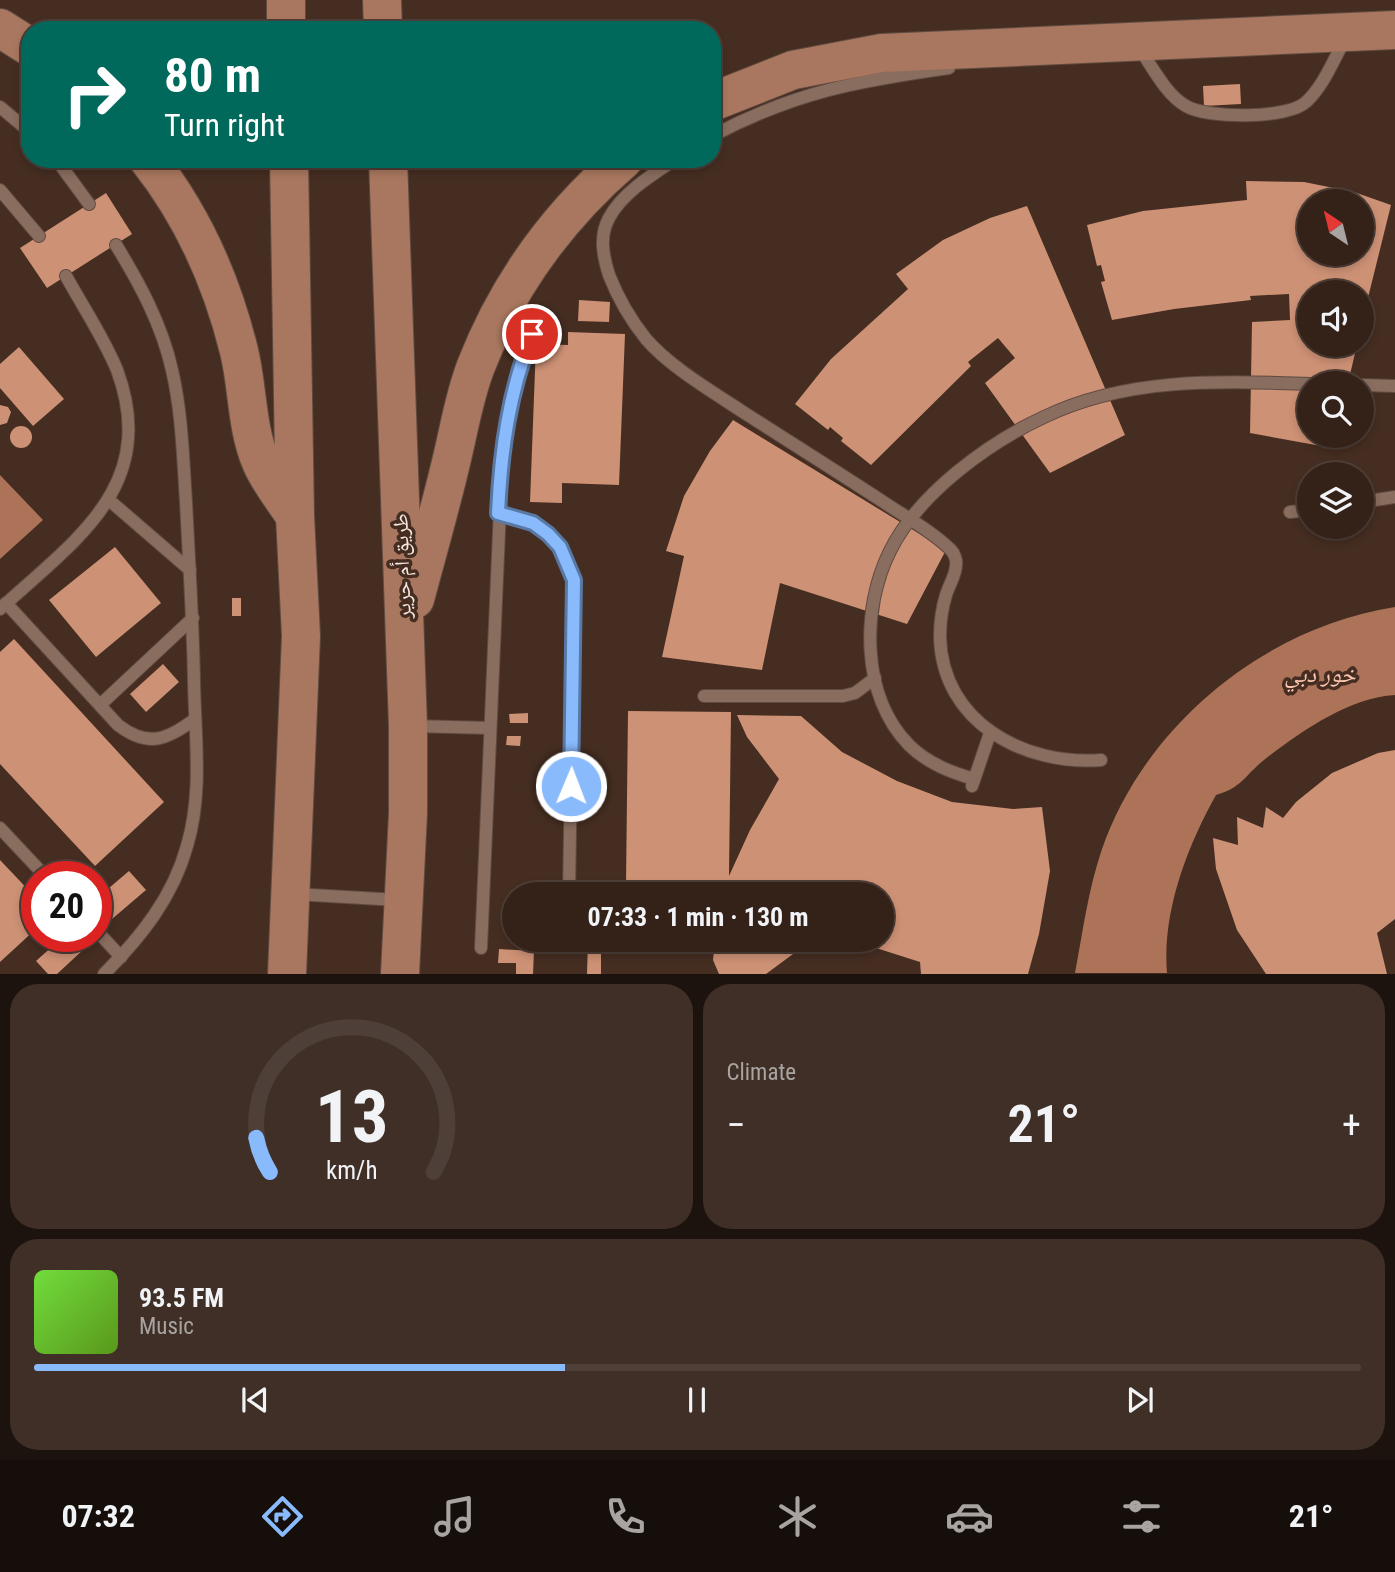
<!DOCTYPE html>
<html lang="en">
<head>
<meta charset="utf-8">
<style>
	body { margin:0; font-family:"Roboto Condensed","Noto Naskh Arabic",sans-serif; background:#3f2f26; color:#f1f3f6; height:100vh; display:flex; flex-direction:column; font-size:26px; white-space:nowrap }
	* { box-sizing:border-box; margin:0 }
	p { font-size:23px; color:#a9a4a2 }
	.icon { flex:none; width:38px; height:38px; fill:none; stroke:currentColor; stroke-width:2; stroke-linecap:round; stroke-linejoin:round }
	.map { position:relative; height:974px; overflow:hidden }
	.panel { display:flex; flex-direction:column; gap:10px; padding:10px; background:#1d130e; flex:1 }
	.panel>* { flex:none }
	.top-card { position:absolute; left:21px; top:21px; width:700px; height:147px; border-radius:28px; box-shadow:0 4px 10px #0003,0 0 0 2px #4e3f38; background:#00695c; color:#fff; overflow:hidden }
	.needle { width:46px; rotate:325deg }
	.tools { position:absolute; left:1297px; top:189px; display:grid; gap:14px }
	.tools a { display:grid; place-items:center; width:77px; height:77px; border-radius:50%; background:#342219; box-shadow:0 4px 10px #0003,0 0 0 2px #4e3f38; font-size:35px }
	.speed { position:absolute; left:21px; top:861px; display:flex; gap:14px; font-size:35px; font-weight:700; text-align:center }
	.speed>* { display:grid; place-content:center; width:91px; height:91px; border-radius:50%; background:#342219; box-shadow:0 4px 10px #0003,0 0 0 2px #4e3f38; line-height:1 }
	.speed .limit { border:10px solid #d22; background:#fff; color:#111 }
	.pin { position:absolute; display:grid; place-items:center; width:60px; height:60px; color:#fff; margin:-30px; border:4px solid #fff; border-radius:50%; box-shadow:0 2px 7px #0007 }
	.me { position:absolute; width:77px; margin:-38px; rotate:1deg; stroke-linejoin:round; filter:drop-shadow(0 0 5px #0008) }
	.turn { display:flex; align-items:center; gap:24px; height:147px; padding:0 28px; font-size:32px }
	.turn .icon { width:91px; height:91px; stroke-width:2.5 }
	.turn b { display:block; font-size:49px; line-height:60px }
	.big { font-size:52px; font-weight:700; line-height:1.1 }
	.panel .card { flex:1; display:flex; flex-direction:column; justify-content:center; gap:10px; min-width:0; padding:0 24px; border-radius:28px; background:#3f2f26 }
	.panel .dial { align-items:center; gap:0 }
	.dial svg { height:182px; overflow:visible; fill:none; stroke:#4e3f38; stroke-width:7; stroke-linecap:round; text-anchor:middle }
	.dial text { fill:#f1f3f6; stroke:none }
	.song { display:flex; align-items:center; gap:21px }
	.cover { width:84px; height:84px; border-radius:10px; background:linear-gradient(135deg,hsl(100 70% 55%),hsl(90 70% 35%)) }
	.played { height:7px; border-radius:4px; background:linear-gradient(90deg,#89bafc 40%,#4e3f38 40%) }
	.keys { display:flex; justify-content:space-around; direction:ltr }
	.heat { display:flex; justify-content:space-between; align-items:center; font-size:38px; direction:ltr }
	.panel .tiles { flex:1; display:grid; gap:10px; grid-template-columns:1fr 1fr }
	.card:last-child { grid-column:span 2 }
	.trip { position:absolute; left:502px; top:882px; width:392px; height:70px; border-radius:35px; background:#342219; box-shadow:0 4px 10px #0003,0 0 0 2px #4e3f38; font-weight:700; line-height:70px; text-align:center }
	.tab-bar { display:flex; height:112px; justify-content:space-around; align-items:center; background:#150e0a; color:#a9a4a2 }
	.tab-bar .icon { width:49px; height:49px }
	.tab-bar .selected { color:#89bafc }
	.tab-bar b { font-size:32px; color:#f1f3f6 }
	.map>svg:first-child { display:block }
</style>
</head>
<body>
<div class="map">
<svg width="1395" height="974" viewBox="0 0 1395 974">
	<rect width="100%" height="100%" fill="#452d21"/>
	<g fill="#ad7358">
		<polygon points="0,475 43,520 0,559"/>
		<path d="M1395,607V695C1348,698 1300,732 1264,760C1244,776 1243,787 1216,795C1187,847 1162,912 1167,973H1075C1083,931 1088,890 1102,849C1145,725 1265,627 1395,607Z"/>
	</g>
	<g fill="#cd9175" fill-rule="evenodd">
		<polygon points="1240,84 1241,104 1204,106 1203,86"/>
		<path d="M1246,181L1304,182L1354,192L1391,205L1362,322V292H1309V345H1357L1348,383H1309V436H1335L1332,448L1250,433L1252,322L1290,320L1289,294L1250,296L1251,300L1174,309L1112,320L1101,282L1105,281L1101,265L1097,266L1087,225L1143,211L1247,200ZM1309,201H1362V254H1309Z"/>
		<polygon points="106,193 132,234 47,288 20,248"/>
		<polygon points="1027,206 1125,435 1050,473 985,383 1015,358 998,338 968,362 971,366 871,465 841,441 843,438 830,427 828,430 795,404 831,359 908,289 896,274 943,240 990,218"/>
		<polygon points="579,300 610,302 609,322 578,321"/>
		<polygon points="568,332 625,334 619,485 562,483 562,503 530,502 536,344 568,345"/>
		<polygon points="19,347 64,399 33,426 0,388 0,364"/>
		<polygon points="0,405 8,407 11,412 7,423 0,425"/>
		<polygon points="733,420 946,550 907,624 780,583 762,670 662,657 684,556 666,551 684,496 710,451"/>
		<circle cx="21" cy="437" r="11"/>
		<polygon points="115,547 161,603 96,657 49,600"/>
		<rect x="232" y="598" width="9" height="18"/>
		<polygon points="14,639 164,802 95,866 0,764 0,652"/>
		<polygon points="163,664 179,682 146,712 130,694"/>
		<polygon points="628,711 731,712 729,876 750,830 779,779 747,737 737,715 801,716 842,752 897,781 952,802 1013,809 1042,807 1050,871 1039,934 1028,974 921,974 920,962 851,940 882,940 882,894 725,894 727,884 626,883"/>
		<polygon points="528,713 528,723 510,723 509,714"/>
		<polygon points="507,736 521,736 520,746 506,745"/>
		<polygon points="1395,750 1395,919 1377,933 1387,974 1266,974 1237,930 1216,869 1213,838 1238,845 1237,817 1263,828 1266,807 1283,818 1296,802 1332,773 1378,753"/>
		<polygon points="0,860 37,899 37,928 0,962"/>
		<polygon points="129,871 146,890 112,919 96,899"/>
		<polygon points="64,936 71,936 84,949 57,974 48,974 36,961"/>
		<polygon points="588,940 601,941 601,974 587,974"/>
		<polygon points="715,940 812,940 766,974 719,974 713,960"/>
		<polygon points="499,949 534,951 533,974 516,974 516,963 498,963"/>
	</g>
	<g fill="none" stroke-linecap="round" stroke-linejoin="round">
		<defs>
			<g id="service">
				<path d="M1139,48C1152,66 1166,95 1186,106C1208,119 1288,119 1306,102C1324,86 1334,58 1346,38"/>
				<polyline points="0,107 30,132"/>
				<path d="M712,136C795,92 857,81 949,68"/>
				<polyline points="56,159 89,204"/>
				<path d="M676,159C653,174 622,193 609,218C599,236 603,256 609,275C618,298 630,319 646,339C670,367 713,392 743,412C790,442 836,471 882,501C904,516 932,531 951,550C954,553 957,560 956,565C956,575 949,585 946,595C942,608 940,623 940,637C942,722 1024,766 1101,760"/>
				<polyline points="0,190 39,236"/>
				<polyline points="1362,385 1395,386"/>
				<polyline points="109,500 190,570"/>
				<polyline points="1362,502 1395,497"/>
				<polyline points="1290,512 1309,510"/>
				<path d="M498,513C538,520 562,541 574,580L569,894"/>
				<path d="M6,603L118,725C148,748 167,740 195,719"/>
				<path d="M0,609C75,540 160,486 117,370C104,338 83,307 66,276"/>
				<polyline points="704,696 843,696 855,693 875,678"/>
				<polyline points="100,705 193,618"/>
				<polyline points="412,726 490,728"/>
				<path d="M974,779C950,772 927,763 909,745C861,696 861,609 890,551C918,494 988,443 1044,417C1127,377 1219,381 1309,384"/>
				<polyline points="972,786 990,733"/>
				<polyline points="0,828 46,877"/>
				<polyline points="294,894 398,900"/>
				<polyline points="96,930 121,957"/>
				<polyline points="481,948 503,439 518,368 532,334"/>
				<path d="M104,974C141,937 173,897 187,846C203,793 195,737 194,682C193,622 189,562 186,502C183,458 182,413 172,370C162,325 140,284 116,245"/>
			</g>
			<g id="primary">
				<polyline points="286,0 286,30"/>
				<polyline points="382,0 383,30"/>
				<polyline points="0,28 30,47"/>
				<polyline points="712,102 793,70 882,53 1395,30"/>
				<path d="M148,159C193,216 222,282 239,351C248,387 246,427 261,462C269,481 283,498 295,516"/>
				<polyline points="388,159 408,726 408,813 400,974"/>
				<path d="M415,599C428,550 442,502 453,454C460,424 465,394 476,366C508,284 558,216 624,159"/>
				<polyline points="287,974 301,636 295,516 289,159"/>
			</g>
		</defs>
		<use href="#service" stroke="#614b41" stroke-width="14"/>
		<use href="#primary" stroke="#614b41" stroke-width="40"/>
		<use href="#service" stroke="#896d5f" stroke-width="12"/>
		<use href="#primary" stroke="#a9775f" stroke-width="38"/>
	</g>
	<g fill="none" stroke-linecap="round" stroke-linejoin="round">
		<defs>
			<path id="route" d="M532,334C509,393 501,449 498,513L533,523L548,534L560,547L574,580L571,786"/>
		</defs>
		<use href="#route" stroke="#5979a4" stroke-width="18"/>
		<use href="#route" stroke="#89bafc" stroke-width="12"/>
	</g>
	<g text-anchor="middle" stroke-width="7" stroke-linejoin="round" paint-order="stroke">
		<g font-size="21" fill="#f9e8e0" stroke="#452d21">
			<text transform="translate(402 566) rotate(-92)" y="7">طريق أم حرير</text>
		</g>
		<g font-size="23" font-style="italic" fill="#f9c5ad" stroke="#452d21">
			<text x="1320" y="682">خور دبي</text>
		</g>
	</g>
</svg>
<div class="tools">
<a><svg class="needle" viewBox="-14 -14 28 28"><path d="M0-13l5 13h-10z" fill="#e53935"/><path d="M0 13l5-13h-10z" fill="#a9a4a2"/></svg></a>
<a><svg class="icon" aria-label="sound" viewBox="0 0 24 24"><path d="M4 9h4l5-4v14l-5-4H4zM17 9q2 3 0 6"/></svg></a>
<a><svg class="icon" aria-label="search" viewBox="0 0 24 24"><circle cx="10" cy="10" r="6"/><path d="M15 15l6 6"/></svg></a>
<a><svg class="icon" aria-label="layers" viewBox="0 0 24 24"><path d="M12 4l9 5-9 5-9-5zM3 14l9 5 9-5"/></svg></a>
</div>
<div class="speed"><div class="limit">20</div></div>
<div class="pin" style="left:532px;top:334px;background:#d93025"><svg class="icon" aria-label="arrive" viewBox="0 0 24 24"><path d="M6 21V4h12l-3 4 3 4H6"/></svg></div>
<svg class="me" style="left:571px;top:786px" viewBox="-20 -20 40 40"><circle r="17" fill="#89bafc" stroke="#fff" stroke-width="3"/><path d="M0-11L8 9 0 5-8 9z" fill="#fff"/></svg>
<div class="trip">07:33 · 1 min · 130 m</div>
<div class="top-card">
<div class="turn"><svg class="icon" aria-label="right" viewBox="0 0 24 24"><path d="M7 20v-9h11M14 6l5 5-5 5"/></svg><div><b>80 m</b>Turn right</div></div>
</div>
</div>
<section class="panel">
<div class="tiles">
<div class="card dial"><svg viewBox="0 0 100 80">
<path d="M14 69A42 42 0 1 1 86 69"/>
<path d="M14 69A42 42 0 0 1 8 54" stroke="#89bafc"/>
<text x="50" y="56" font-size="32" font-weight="700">13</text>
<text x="50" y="72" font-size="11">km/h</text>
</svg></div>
<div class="card"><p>Climate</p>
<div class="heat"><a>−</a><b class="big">21°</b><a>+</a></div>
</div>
<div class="card">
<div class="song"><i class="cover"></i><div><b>93.5 FM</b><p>Music</p></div></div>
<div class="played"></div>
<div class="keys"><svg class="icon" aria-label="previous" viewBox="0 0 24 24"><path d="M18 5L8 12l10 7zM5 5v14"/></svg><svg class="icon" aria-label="pause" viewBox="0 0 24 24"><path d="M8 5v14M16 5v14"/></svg><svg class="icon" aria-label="next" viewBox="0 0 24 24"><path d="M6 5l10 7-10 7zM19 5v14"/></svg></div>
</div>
</div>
</section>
<nav class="tab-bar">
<b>07:32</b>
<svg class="icon selected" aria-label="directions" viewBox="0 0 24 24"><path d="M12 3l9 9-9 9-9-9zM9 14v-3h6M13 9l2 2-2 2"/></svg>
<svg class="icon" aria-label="music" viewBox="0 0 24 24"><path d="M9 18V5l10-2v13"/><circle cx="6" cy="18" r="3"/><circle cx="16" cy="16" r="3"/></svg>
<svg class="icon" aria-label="phone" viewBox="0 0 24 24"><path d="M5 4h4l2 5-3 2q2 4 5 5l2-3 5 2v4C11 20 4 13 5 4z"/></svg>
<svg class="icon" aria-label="climate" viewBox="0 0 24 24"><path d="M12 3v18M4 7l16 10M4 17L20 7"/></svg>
<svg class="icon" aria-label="car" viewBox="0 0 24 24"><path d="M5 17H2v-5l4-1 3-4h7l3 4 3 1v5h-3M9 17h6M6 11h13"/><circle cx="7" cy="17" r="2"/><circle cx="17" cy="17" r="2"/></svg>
<svg class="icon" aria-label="filters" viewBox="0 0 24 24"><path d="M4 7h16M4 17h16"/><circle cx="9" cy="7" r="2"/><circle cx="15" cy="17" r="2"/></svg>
<b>21°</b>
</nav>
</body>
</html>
